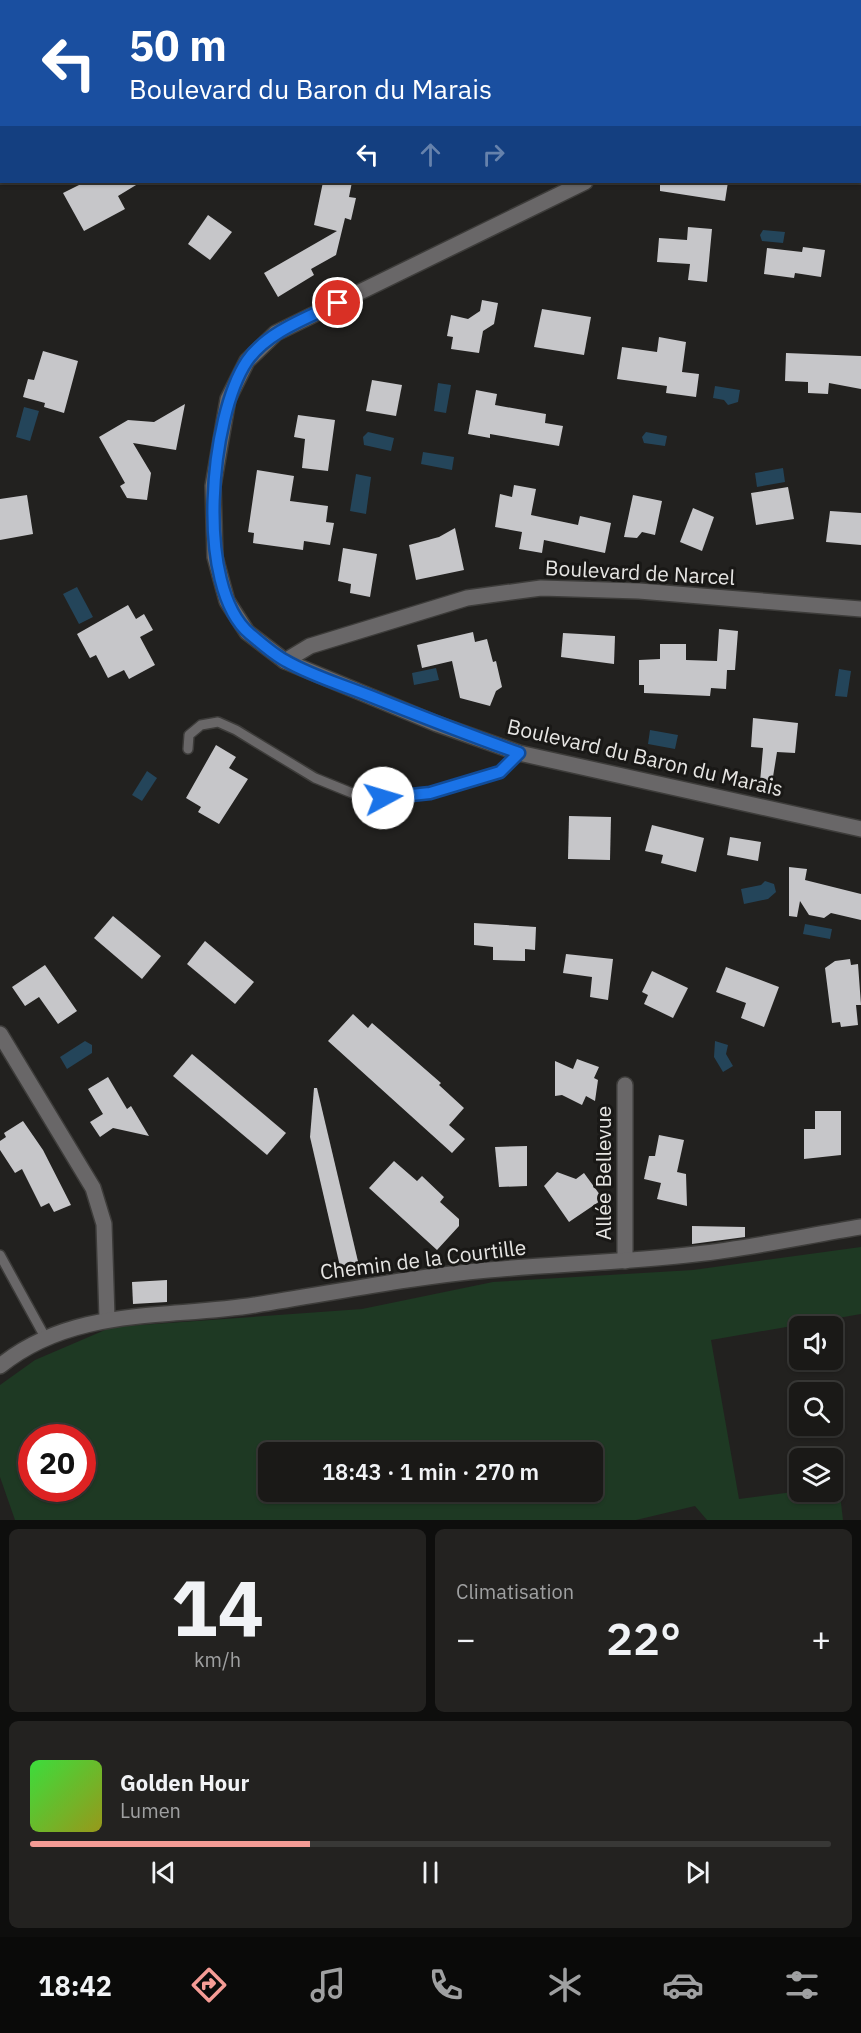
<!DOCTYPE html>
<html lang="fr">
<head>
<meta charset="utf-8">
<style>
	body { margin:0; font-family:"IBM Plex Sans",sans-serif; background:#232220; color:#f1f3f6; height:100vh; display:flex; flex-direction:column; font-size:22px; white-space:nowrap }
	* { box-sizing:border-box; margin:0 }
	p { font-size:20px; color:#9fa0a1 }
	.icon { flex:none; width:33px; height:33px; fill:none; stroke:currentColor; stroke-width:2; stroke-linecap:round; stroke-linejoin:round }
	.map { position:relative; height:1520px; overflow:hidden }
	.drawer { display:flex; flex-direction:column; gap:9px; padding:9px; background:#0e0e0d; flex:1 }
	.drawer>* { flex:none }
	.hud { position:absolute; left:0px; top:0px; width:861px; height:183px; box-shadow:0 2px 4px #0004,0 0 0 2px #383836; background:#1a4fa0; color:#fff; overflow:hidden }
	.fabs { position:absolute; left:789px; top:1316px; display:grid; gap:12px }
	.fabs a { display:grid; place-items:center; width:54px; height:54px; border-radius:9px; background:#1a1917; box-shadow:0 2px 4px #0004,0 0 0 2px #383836; font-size:30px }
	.speed { position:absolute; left:18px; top:1424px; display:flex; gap:12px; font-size:30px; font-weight:700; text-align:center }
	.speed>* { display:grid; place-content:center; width:78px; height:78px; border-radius:50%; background:#1a1917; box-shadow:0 2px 4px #0004,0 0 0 2px #383836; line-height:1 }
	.speed .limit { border:9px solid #d22; background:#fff; color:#111 }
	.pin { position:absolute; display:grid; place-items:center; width:51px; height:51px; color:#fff; margin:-26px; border:3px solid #fff; border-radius:50%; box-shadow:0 2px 6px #0007 }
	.me { position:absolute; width:66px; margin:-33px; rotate:84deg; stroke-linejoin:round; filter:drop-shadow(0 0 4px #0008) }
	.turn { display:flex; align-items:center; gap:21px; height:126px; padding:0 30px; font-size:27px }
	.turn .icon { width:78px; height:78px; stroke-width:2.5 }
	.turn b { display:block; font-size:42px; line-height:51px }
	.lanes { display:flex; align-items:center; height:57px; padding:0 30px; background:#0003; justify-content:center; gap:30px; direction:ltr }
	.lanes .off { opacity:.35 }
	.big { font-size:45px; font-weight:600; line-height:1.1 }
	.drawer .tile { flex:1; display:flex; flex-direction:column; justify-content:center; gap:9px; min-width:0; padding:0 21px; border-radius:9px; background:#232220 }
	.drawer .dial { align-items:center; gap:0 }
	.dial b { font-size:78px; line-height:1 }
	.song { display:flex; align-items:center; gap:18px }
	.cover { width:72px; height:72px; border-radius:9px; background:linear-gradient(135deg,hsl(120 70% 55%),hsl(60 70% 35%)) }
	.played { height:6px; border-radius:3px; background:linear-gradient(90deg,#f59c95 35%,#383836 35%) }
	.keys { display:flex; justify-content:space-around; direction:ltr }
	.heat { display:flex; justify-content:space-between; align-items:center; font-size:33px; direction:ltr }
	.drawer .tiles { flex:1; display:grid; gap:9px; grid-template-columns:1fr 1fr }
	.tile:last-child { grid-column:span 2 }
	.trip { position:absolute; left:258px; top:1442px; width:345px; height:60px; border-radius:9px; background:#1a1917; box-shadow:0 2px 4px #0004,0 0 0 2px #383836; font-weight:600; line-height:60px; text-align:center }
	.tab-bar { display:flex; height:96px; justify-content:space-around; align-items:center; background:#0a0a09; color:#9fa0a1 }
	.tab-bar .icon { width:42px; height:42px }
	.tab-bar .on { color:#f59c95 }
	.tab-bar b { font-size:27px; color:#f1f3f6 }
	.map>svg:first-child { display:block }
</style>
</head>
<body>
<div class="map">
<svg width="861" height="1520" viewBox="0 0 861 1520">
	<rect width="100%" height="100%" fill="#22211f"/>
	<path fill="#1e3923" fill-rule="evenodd" d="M861,1247V1314L711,1340L739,1499L801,1491H832L833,1487L839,1486L843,1520H707L695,1506L636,1520H15L0,1477V1385L35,1360L112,1327L362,1309L493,1282L693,1270ZM32,1437H82V1488H32ZM268,1452H592V1491H268Z"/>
	<g fill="#24455a">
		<polygon points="763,230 785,232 783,243 762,241 760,235"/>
		<polygon points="438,383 451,385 446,413 434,411"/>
		<polygon points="715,386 740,390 738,402 728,405 724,400 713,398"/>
		<polygon points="24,407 39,411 30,441 16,437"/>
		<polygon points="368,432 394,438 391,451 364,445 363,437"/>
		<polygon points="646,432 667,436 665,446 644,443 642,437"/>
		<polygon points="423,452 454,457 452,470 421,464"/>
		<polygon points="783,468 785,482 757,487 755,473"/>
		<polygon points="356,474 371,477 366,514 350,511"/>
		<polygon points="77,587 93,617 79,624 63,594"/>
		<polygon points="436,668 439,680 414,685 412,673"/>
		<polygon points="839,669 851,671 847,697 835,696"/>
		<polygon points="650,730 678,735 675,749 648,744"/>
		<polygon points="147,771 157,778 142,801 132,795"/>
		<polygon points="765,881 774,884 776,892 768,899 744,904 741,889 761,885"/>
		<polygon points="805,924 832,929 830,939 803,934"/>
		<polygon points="85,1041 92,1045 92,1053 67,1069 60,1057"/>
		<polygon points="715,1041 728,1045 726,1054 733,1066 723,1072 714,1057"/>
	</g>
	<g fill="#c6c6c9">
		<polygon points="85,182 141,182 118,196 125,209 84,231 63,193"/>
		<polygon points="323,182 352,182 349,197 356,198 351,220 345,218 336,255 311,269 314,275 278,297 264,273 337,231 314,225"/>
		<polygon points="660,182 728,182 725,201 660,191"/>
		<polygon points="208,215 232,232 210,260 188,244"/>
		<polygon points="688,227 712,229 707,282 688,280 690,264 657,262 659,238 687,240"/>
		<polygon points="803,247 825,250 821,277 795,273 794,278 764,274 767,248 802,252"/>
		<polygon points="482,300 498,303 494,324 483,331 479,353 451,349 453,337 447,336 451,315 468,319 480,311"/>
		<polygon points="542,309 591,317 584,355 534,347"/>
		<polygon points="659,337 686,342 682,372 699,374 696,397 666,393 667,386 617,379 622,347 657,352"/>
		<polygon points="43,351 78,361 64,413 44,407 45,403 23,397 28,379 34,380"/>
		<polygon points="786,353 861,356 861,389 829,383 828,394 808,393 808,382 785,381"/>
		<polygon points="372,380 402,385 396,416 366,411"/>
		<polygon points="476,390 497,394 495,405 546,414 545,423 563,426 559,446 490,434 490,438 468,434"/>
		<polygon points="185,404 176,450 133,443 151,473 147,500 127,498 120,486 125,483 99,437 128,420 154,422"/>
		<polygon points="298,415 335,420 328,471 302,468 305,439 294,437"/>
		<polygon points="257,470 294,476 290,501 328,506 326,522 334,523 330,545 304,541 303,550 253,543 254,533 248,532"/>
		<polygon points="514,485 536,489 531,515 578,525 580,516 611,523 605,553 544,540 542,553 519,549 522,532 495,527 500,494 512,497"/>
		<polygon points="788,487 794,519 756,525 751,493"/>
		<polygon points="27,495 33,534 0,540 0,499"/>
		<polygon points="633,495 662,501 655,535 642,532 637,538 624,537"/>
		<polygon points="693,508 714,517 702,551 680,542"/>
		<polygon points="830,511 861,513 861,545 826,542"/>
		<polygon points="455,528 464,570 416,580 409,545 439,537"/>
		<polygon points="343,548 377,554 370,597 350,593 351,584 338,581"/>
		<polygon points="128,605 136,619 144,614 153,630 140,637 155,665 129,679 124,670 108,678 96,655 90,658 77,634"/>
		<polygon points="719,629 738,631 735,670 727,670 726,689 711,688 710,696 644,693 644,685 639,685 639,660 660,659 660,644 686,644 686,660 717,661"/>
		<polygon points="473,632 475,642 487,639 493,662 496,661 502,687 496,691 490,706 460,698 452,661 422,668 417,645"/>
		<polygon points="563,633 615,636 614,664 561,657"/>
		<polygon points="753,718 798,723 795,753 777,752 772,783 760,782 763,748 751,747"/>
		<polygon points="216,745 236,757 229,768 248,779 219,824 198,812 201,807 186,798"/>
		<polygon points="569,816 611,817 610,860 568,859"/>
		<polygon points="652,825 704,838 696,872 661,863 663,855 645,851"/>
		<polygon points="730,837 761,842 758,861 727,855"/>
		<polygon points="789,867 807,869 805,880 861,894 861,920 831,913 824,918 809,915 800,901 797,917 789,916"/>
		<polygon points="113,916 161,956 142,979 94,938"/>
		<polygon points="474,923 536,927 535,950 525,949 525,961 493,960 493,947 474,945"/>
		<polygon points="205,941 254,982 235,1004 187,964"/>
		<polygon points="566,954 613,959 608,1000 590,997 592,977 563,973"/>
		<polygon points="850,959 851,965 858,964 861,1005 856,1005 858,1025 841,1027 840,1022 832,1023 825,968 835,961"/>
		<polygon points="45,965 77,1011 58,1024 39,997 25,1006 12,987"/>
		<polygon points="726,967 779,987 764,1027 741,1018 746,1003 716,992"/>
		<polygon points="652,971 688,988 673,1018 644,1004 648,995 642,992"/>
		<polygon points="353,1014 368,1028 372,1023 441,1083 439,1085 464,1108 449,1125 465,1139 452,1153 328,1041"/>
		<polygon points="192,1054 286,1133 267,1155 173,1076"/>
		<polygon points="577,1059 599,1067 594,1078 598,1080 595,1101 586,1096 582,1105 562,1095 555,1096 555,1061 573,1069"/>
		<polygon points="108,1077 127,1109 131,1106 149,1136 113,1128 100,1137 90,1122 103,1114 88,1089"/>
		<polygon points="314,1088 317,1088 361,1274 342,1275 310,1137"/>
		<polygon points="815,1111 841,1111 841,1155 804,1159 804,1129 815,1129"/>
		<polygon points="23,1121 43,1150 71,1205 54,1212 49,1203 41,1207 22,1169 15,1173 0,1150 0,1141 6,1137 4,1133"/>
		<polygon points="659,1135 684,1140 677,1172 686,1174 687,1206 657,1199 661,1183 644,1179 649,1156 655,1156"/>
		<polygon points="527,1146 527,1186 499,1187 495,1147"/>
		<polygon points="394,1161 417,1181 422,1176 444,1197 440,1202 459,1219 459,1226 437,1250 369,1188"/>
		<polygon points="557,1172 576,1179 584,1173 603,1199 569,1222 544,1186"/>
		<polygon points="692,1226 745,1227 745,1237 692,1244"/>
		<polygon points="167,1280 167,1302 133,1304 132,1282"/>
	</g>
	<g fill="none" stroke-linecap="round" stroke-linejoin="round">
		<defs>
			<g id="service">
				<polyline points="188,749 189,735 201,725 218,722 236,730 315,778 352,793 383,798 430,793 500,772 519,753"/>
				<polyline points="0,1255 45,1337"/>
			</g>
			<g id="minor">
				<polyline points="285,661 310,646 467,598 541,588 639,591 861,609"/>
				<polyline points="0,1034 93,1188 104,1224 107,1318"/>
				<polyline points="625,1261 625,1085"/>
				<path d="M0,1366C74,1306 167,1319 255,1305C333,1293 410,1277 488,1270C557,1264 627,1262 696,1254C751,1248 806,1236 861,1227"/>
			</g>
			<g id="tertiary">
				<polyline points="747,2 748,0"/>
				<polyline points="585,182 276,333 247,361 228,399 213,486 215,557 227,601 247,632 285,661 437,724 519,753 861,829"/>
			</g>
		</defs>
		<use href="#service" stroke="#3d3c3a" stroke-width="12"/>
		<use href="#minor" stroke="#3d3c3a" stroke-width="18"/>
		<use href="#tertiary" stroke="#3d3c3a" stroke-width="18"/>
		<use href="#service" stroke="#696768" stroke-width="9"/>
		<use href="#minor" stroke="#696768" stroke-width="15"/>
		<use href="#tertiary" stroke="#696768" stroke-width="15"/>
	</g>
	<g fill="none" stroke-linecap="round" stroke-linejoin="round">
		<defs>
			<path id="route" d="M338,303C307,318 267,332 247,361C210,416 194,587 250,634C261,643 274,655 286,661C312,676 343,685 370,696C420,716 469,735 519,753L500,772L430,793L383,798"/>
		</defs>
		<use href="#route" stroke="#114b97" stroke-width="15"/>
		<use href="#route" stroke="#1a73e8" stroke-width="10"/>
	</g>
	<g text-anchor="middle" stroke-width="6" stroke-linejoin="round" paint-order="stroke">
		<g font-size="21" fill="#e6e5e3" stroke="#191816">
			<text transform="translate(640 573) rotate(3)" y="7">Boulevard de Narcel</text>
			<text transform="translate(645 758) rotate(13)" y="7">Boulevard du Baron du Marais</text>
			<text transform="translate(604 1173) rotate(-90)" y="7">Allée Bellevue</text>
			<text transform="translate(423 1260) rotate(-7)" y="7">Chemin de la Courtille</text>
		</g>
	</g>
</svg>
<div class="fabs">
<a><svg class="icon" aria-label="sound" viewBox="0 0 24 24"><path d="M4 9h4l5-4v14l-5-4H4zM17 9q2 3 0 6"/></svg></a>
<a><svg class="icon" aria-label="search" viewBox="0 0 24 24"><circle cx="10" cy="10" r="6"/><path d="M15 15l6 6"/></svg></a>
<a><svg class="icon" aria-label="layers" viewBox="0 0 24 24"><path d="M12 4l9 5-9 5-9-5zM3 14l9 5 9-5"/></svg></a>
</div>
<div class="speed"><div class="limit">20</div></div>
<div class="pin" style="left:338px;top:303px;background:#d93025"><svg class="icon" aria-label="arrive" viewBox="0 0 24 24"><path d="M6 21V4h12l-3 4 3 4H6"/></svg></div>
<svg class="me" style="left:383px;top:798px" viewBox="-20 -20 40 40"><circle r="19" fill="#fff"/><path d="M0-13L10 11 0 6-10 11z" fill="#1a73e8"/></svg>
<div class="trip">18:43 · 1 min · 270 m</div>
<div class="hud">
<div class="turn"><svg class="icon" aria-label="left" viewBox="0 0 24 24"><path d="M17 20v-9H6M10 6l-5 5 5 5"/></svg><div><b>50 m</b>Boulevard du Baron du Marais</div></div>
<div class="lanes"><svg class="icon" aria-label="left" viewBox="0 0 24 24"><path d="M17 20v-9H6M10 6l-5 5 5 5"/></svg><svg class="icon off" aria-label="ahead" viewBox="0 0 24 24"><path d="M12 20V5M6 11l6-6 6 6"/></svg><svg class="icon off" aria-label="right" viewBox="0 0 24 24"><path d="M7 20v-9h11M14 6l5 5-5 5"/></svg></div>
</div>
</div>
<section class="drawer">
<div class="tiles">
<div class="tile dial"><b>14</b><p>km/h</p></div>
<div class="tile"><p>Climatisation</p>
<div class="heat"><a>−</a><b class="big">22°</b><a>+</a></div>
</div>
<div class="tile">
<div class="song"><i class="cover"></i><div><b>Golden Hour</b><p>Lumen</p></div></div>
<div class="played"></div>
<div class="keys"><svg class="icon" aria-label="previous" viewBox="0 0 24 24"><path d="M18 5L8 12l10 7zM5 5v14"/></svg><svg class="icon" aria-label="pause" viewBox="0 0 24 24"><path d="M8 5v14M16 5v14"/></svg><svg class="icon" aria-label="next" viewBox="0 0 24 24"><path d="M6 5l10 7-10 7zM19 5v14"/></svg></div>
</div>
</div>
</section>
<nav class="tab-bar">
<b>18:42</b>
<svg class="icon on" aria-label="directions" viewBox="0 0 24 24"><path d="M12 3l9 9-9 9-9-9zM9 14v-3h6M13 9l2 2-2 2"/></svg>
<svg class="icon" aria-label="music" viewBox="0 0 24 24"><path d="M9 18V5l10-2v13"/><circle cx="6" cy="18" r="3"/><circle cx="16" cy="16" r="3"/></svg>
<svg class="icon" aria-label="phone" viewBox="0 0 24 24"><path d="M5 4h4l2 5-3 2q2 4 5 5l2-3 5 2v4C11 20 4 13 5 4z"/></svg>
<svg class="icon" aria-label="climate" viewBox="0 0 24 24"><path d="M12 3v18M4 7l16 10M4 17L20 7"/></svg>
<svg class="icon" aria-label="car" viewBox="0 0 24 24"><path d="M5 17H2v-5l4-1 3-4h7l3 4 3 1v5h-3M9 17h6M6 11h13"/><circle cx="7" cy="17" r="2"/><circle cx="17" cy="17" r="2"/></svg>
<svg class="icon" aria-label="filters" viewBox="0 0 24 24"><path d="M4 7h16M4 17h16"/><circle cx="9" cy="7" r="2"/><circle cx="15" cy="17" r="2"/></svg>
</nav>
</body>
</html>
